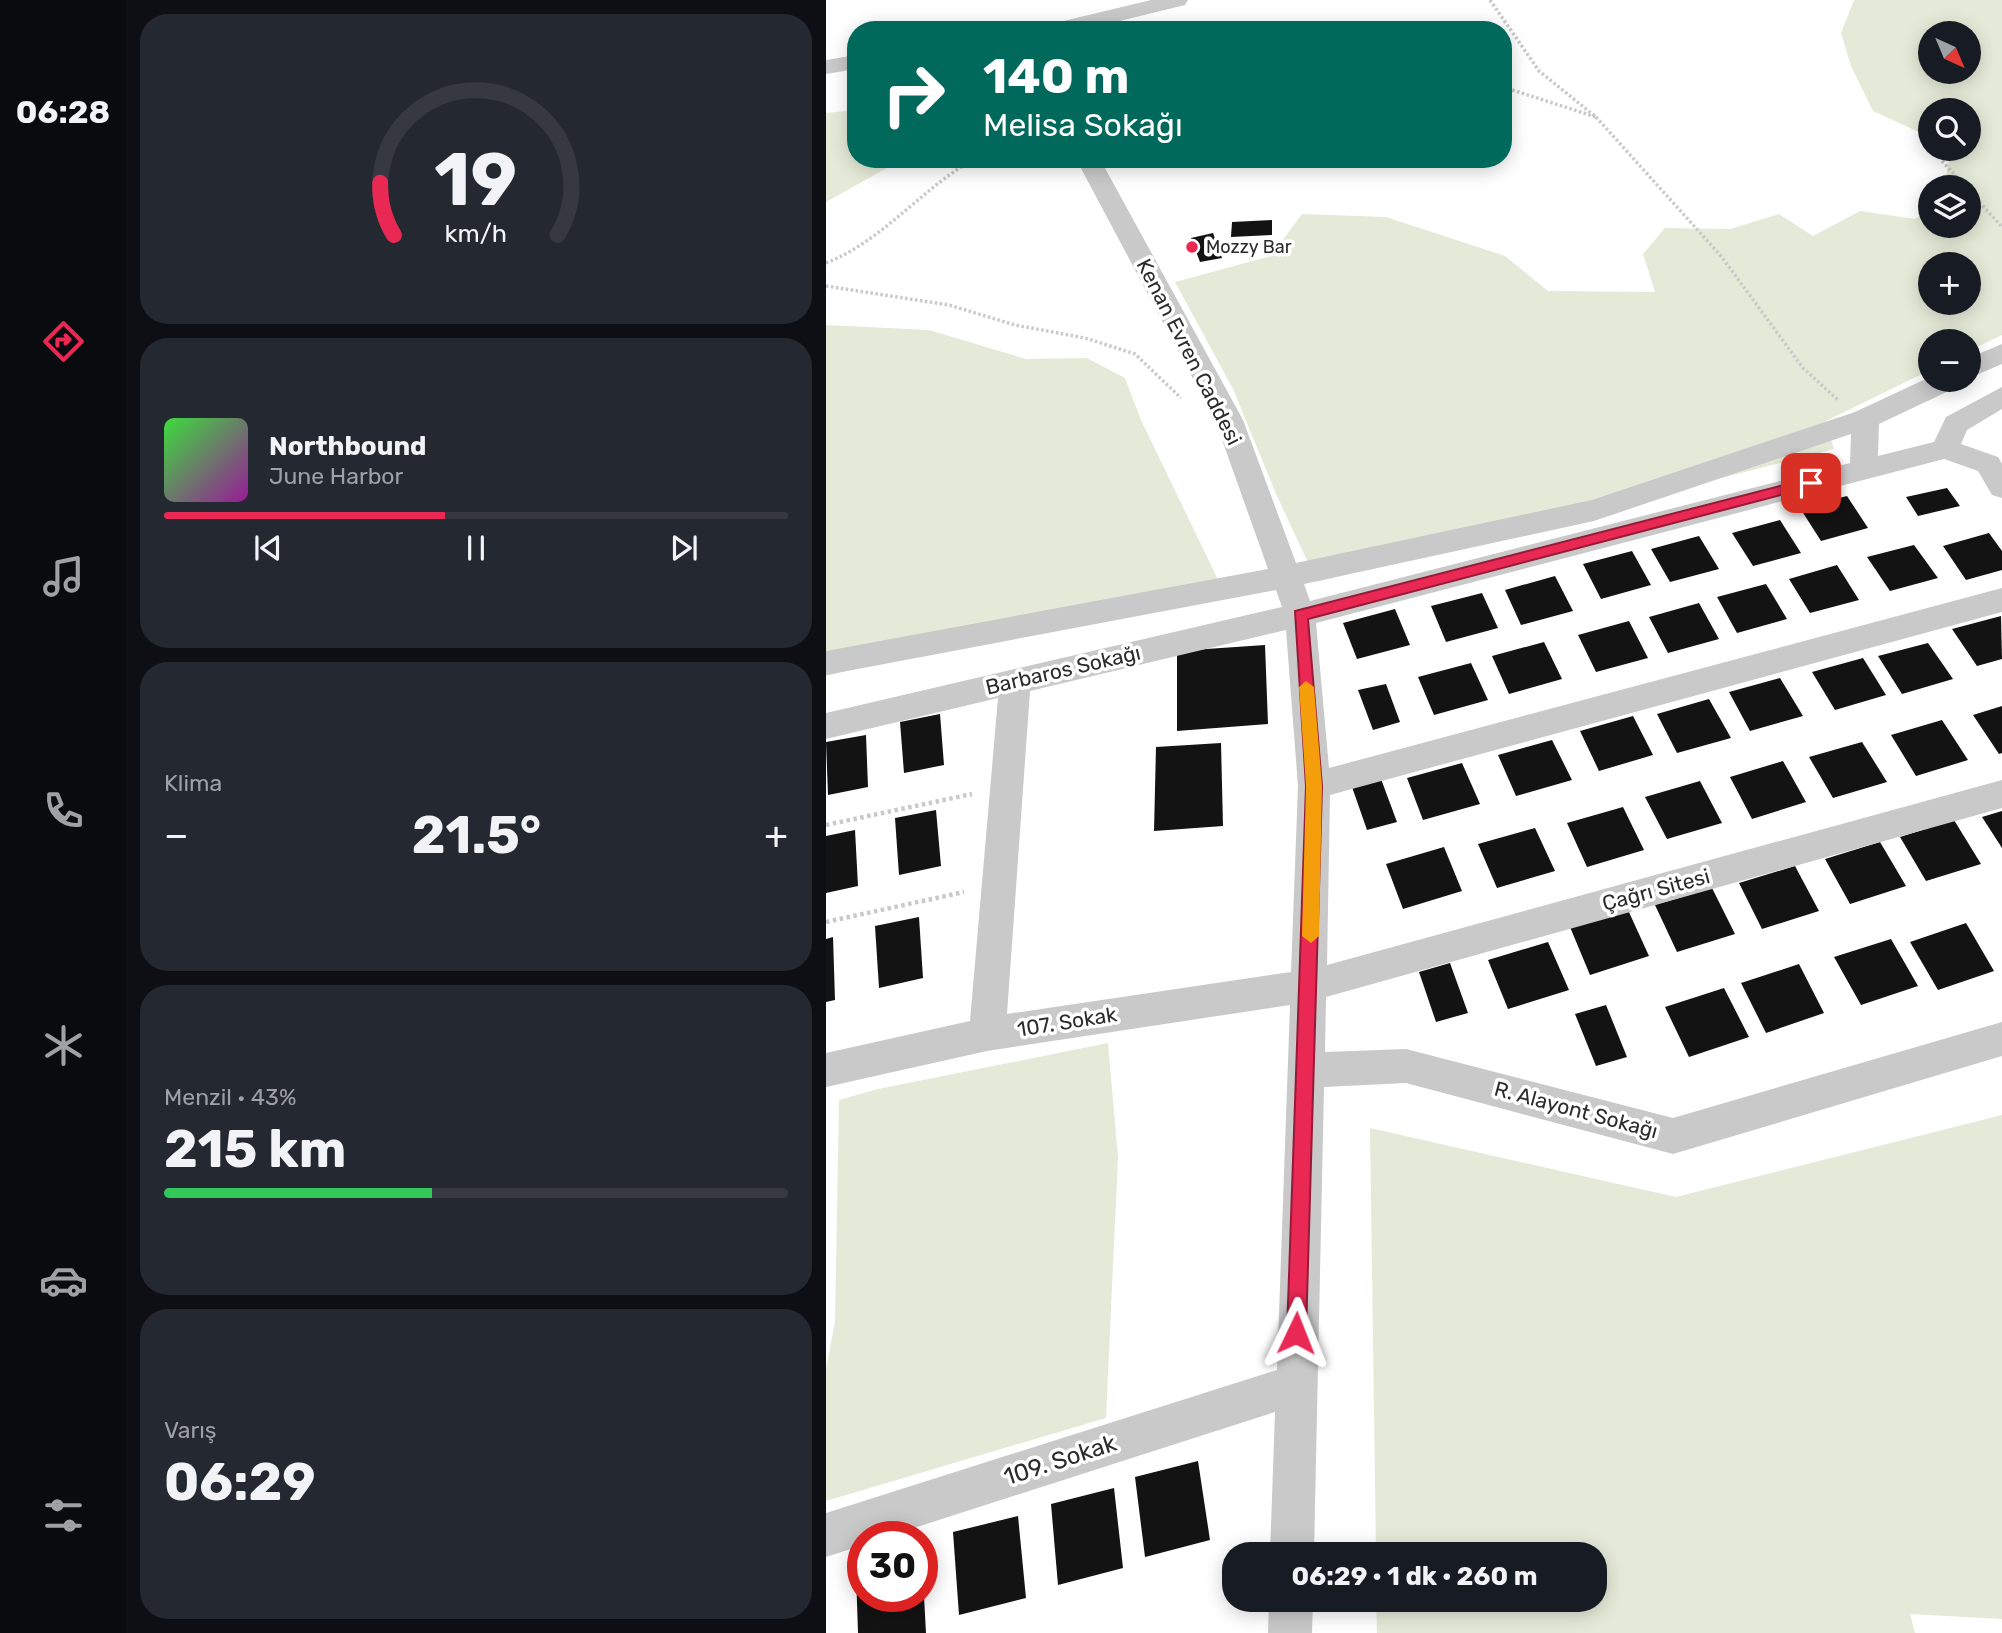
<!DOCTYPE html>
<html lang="tr">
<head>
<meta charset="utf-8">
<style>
	body { margin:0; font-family:Rubik,sans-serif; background:#242831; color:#f1f3f6; height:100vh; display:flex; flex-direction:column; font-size:26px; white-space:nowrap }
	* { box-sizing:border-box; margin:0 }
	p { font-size:23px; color:#9ea1a6 }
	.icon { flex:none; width:38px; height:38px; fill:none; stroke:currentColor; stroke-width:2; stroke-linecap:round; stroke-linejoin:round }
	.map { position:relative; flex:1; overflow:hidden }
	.details { display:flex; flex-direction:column; gap:14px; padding:14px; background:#0d0f14; width:700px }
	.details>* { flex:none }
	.banner { position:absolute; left:21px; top:21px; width:665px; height:147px; border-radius:28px; box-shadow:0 4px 18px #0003; background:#00695c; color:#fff; overflow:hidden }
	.needle { width:46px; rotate:136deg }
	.fabs { position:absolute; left:1092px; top:21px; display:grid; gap:14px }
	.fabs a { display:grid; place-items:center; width:63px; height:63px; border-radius:50%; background:#171b24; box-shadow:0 4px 18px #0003; font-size:35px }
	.speed { position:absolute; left:21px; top:1521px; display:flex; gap:14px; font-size:35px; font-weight:700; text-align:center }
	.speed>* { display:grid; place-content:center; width:91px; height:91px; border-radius:50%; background:#171b24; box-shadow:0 4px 18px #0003; line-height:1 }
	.speed .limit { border:10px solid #d22; background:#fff; color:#111 }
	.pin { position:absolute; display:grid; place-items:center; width:60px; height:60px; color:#fff; margin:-30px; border-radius:14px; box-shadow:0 4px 10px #0006 }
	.me { position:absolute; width:77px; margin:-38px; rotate:2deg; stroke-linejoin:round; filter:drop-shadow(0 0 5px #0008) }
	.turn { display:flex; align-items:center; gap:24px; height:147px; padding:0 21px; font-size:32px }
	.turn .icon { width:91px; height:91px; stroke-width:2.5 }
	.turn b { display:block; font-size:49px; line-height:60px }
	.big { font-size:52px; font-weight:700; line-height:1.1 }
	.details .tile { flex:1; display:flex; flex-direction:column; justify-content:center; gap:10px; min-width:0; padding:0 24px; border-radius:28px; background:#242831 }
	.details .dial { align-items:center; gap:0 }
	.dial svg { height:182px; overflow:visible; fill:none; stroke:#363941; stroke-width:7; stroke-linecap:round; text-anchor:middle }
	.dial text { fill:#f1f3f6; stroke:none }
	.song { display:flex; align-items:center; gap:21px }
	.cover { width:84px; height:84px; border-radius:10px; background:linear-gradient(135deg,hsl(120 70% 55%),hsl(300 70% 35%)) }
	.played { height:7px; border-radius:4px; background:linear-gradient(90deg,#e92854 45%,#363941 45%) }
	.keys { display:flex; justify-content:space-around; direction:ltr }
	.heat { display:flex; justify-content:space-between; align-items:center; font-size:38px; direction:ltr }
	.charge { height:10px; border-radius:5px; background:linear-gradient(90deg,#34c759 43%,#363941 0) }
	.trip { position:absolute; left:396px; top:1542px; width:385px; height:70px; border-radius:28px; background:#171b24; box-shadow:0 4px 18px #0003; font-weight:700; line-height:70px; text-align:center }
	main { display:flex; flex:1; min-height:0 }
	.tabs { display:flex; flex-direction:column; width:126px; justify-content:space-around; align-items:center; background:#090b0e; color:#9ea1a6 }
	.tabs .icon { width:49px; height:49px }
	.tabs .selected { color:#e92854 }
	.tabs b { font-size:32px; color:#f1f3f6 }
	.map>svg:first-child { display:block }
</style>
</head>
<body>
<main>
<nav class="tabs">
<b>06:28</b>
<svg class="icon selected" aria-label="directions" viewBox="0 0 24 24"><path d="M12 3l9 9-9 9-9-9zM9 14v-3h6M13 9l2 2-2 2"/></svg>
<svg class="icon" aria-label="music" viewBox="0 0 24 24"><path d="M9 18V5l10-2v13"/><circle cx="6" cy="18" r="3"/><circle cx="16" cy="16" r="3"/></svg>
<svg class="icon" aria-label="phone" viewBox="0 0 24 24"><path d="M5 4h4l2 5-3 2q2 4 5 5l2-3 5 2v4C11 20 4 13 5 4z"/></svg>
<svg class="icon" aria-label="climate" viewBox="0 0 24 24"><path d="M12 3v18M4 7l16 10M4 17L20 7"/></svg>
<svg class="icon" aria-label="car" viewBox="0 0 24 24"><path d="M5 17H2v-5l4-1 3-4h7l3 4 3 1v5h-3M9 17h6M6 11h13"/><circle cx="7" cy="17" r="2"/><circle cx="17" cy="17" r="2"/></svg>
<svg class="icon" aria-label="filters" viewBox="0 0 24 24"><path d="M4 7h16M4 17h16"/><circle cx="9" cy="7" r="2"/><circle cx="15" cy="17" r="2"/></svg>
</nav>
<section class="details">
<div class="tile dial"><svg viewBox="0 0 100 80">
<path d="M14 69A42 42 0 1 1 86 69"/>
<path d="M14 69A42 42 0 0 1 8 46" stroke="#e92854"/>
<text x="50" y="56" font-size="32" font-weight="700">19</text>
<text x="50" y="72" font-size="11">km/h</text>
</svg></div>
<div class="tile">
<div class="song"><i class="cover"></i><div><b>Northbound</b><p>June Harbor</p></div></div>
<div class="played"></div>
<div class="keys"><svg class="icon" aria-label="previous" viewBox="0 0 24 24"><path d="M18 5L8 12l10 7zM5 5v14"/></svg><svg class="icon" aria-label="pause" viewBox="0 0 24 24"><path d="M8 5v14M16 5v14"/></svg><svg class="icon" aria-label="next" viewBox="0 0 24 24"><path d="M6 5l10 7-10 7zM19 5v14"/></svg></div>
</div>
<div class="tile"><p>Klima</p>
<div class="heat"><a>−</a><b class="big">21.5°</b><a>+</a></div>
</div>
<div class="tile"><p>Menzil · 43%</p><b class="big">215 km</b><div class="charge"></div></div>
<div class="tile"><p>Varış</p><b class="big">06:29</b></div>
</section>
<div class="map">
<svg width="1176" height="1633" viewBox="0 0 1176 1633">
	<rect width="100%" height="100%" fill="#fff"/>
	<g fill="#e5ead8" fill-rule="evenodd">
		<path d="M1028,0H1176V335L1143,351V341H1104V370L1000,421L1008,449L491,582L450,494L407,389L349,282L445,256L476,214L560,217L679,256L722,291L829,292L817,254L839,228L904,229L953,214L987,236L1034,211L1089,219L1104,208V226H1143V187H1118L1125,149H1143V110H1104V137L1047,111L1025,66L1015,33ZM1104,33H1143V72H1104ZM1104,264H1143V303H1104Z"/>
		<polygon points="30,110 30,159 77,159 0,202 0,113"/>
		<polygon points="0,325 103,330 200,359 261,358 299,378 315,420 398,592 197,628 0,676"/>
		<polygon points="282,1043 292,1157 280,1418 0,1501 0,1368 9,1322 13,1100 52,1089"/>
		<polygon points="1176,1115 1176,1619 1084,1614 1089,1633 551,1633 550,1600 768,1600 768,1554 550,1554 544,1128 850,1197"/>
	</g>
	<g fill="#131313">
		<polygon points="446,220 446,235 405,237 406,222"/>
		<polygon points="387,233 396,258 374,262 365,238"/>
		<polygon points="1121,488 1134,506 1092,516 1080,497"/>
		<polygon points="1021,496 1042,528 995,541 974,508"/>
		<polygon points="954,520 975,553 927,566 906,533"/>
		<polygon points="1163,533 1176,551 1176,570 1140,580 1117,546"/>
		<polygon points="873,536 893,569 844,582 825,549"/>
		<polygon points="1088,545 1112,578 1064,591 1041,557"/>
		<polygon points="806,551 825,585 775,599 757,564"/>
		<polygon points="1011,565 1033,600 984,613 963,579"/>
		<polygon points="729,576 747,611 695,625 679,590"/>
		<polygon points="940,584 961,619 911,633 891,597"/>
		<polygon points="656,593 672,628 620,642 605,606"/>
		<polygon points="873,603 893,639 842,653 823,617"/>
		<polygon points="569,609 584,645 531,659 517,623"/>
		<polygon points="1175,616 1176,659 1151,666 1126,629"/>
		<polygon points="803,621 822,658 770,672 752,635"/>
		<polygon points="718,642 736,679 683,694 666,656"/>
		<polygon points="1102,643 1127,679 1076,694 1052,656"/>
		<polygon points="439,645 442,724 351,731 351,651"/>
		<polygon points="1037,658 1060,695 1009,710 986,672"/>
		<polygon points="645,663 662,700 608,715 592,677"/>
		<polygon points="954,678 977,716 924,731 903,692"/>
		<polygon points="560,684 574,722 547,730 532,690"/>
		<polygon points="883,699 905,738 851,753 831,714"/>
		<polygon points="1176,706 1176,753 1173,754 1147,715"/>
		<polygon points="114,714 118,765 78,773 74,722"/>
		<polygon points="807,716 827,755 773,771 754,731"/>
		<polygon points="1116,720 1142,760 1090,776 1065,735"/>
		<polygon points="40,735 42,787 2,795 0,742"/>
		<polygon points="726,740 746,780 690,796 672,755"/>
		<polygon points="1036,742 1061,782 1007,798 983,757"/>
		<polygon points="395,743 397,826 328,831 330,747"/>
		<polygon points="957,761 980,802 926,819 904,777"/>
		<polygon points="636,763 654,804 597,820 581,778"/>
		<polygon points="555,779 571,822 541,830 526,787"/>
		<polygon points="874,781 896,823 841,839 819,797"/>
		<polygon points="797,807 818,850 761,867 741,823"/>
		<polygon points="110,810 115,866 73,875 69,818"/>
		<polygon points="1176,811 1176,848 1156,817"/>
		<polygon points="1128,820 1155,864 1100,881 1074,837"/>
		<polygon points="709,828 729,871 671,888 652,844"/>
		<polygon points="29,830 32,886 0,893 0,836"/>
		<polygon points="1054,842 1080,886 1024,904 999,859"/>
		<polygon points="618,847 636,891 577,909 560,864"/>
		<polygon points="969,866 993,911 936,929 913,883"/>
		<polygon points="886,888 909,934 851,952 829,905"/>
		<polygon points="802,910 823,956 764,975 744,927"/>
		<polygon points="93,917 97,978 53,988 49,926"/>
		<polygon points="1140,923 1168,971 1112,990 1084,942"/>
		<polygon points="7,937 9,1000 0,1002 0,939"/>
		<polygon points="1065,939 1092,986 1035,1005 1008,957"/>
		<polygon points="722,942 743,990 682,1009 662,960"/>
		<polygon points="624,963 642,1013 610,1022 593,972"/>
		<polygon points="973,964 998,1013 940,1033 915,983"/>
		<polygon points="898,988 923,1037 863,1057 839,1007"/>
		<polygon points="780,1005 801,1057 770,1066 749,1014"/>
		<polygon points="372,1461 384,1540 319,1557 309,1477"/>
		<polygon points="288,1488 297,1568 232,1585 225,1504"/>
		<polygon points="192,1516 200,1598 133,1615 127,1532"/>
		<polygon points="37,1570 37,1596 98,1596 100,1633 32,1633 30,1572"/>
	</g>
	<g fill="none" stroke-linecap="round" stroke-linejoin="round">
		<g stroke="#c9c9c9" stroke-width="3.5" stroke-dasharray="2.5 2.5" stroke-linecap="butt">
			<polyline points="664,0 713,71 770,117 677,87"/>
			<polyline points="770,117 895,256 977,368 1012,400"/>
			<polyline points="1116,161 1140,187"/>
			<polyline points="1143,191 1176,227"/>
			<path d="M0,263C58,240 95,189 148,159"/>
			<polyline points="0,286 123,305 189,325 259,338 309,354 355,398"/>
		</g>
		<g stroke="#c9c9c9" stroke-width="4.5" stroke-dasharray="3.5 3.5" stroke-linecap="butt">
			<polyline points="0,825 146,794"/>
			<polyline points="0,922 138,892"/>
		</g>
		<g fill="#c9c9c9" fill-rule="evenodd">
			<polygon points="325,0 362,0 359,5 257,30 218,30 221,25"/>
			<polygon points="30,55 30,69 0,74 0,60"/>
			<path d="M250,159H274L417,420L470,563L766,500L1029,412L1104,377V380H1134L1131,387L1053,424L1052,456L1108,442L1120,417L1176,387V409L1141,430L1135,444L1172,457L1176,464V498L1166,495L1152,471L1118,459L490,623L503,768L1176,588V612L504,795L501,965L1176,780V808L500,997L499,1052L580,1049L847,1118L1176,1022V1056L847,1154L580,1083L498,1087L488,1554H444L449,1412L63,1536H37V1545L0,1557V1513L451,1370L464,1005L161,1051L0,1087V1053L144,1021L172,698L0,739V713L456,607L450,590L0,675V651L442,569L389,420ZM1025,434L1024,463L484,601L478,584L768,521ZM460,630L472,786L465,972L181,1014L204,691Z"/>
			<polygon points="1176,344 1176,364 1143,378 1143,358"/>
			<polygon points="443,1600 487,1600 486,1633 442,1633"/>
		</g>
	</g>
	<polygon fill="#e92854" stroke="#971a37" stroke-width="2" points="985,478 989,479 989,486 482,619 496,786 480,1333 477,1340 470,1342 464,1340 461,1333 480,786 469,611"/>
	<polygon fill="#f59e0b" points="480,681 488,687 496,786 493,936 485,943 476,936 480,786 473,687"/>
	<circle fill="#e92854" stroke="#fff" stroke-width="2.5" cx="366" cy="247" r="7"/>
	<g text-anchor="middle" stroke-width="7" stroke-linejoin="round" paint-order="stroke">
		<g font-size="18" fill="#2c2c2c" stroke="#fff" text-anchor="start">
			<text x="380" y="253">Mozzy Bar</text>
		</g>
		<g font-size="21" fill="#2c2c2c" stroke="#fff">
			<text transform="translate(363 352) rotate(63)" y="7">Kenan Evren Caddesi</text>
			<text transform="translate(237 670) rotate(-13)" y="7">Barbaros Sokağı</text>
			<text transform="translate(830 890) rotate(-15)" y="7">Çağrı Sitesi</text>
			<text transform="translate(241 1022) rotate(-9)" y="7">107. Sokak</text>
			<text transform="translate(750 1110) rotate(15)" y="7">R. Alayont Sokağı</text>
		</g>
		<g font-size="24" fill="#2c2c2c" stroke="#fff">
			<text transform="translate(234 1460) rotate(-18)" y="8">109. Sokak</text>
		</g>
	</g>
</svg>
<div class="fabs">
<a><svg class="needle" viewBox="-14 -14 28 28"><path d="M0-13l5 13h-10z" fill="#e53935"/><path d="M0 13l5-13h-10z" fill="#9ea1a6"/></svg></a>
<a><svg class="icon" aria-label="search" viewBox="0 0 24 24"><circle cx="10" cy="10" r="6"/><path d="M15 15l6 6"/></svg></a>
<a><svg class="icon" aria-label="layers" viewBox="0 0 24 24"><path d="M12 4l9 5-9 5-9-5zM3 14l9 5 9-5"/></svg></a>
<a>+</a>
<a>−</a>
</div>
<div class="speed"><div class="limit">30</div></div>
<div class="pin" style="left:985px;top:483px;background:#d93025"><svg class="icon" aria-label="arrive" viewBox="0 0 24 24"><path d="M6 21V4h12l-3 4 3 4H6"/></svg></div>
<svg class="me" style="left:470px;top:1333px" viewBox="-20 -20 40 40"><path d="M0-17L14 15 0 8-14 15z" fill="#e92854" stroke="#fff" stroke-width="4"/></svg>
<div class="trip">06:29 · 1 dk · 260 m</div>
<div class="banner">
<div class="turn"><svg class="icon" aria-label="right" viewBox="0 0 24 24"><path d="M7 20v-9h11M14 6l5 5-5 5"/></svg><div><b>140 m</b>Melisa Sokağı</div></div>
</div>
</div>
</main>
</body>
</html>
